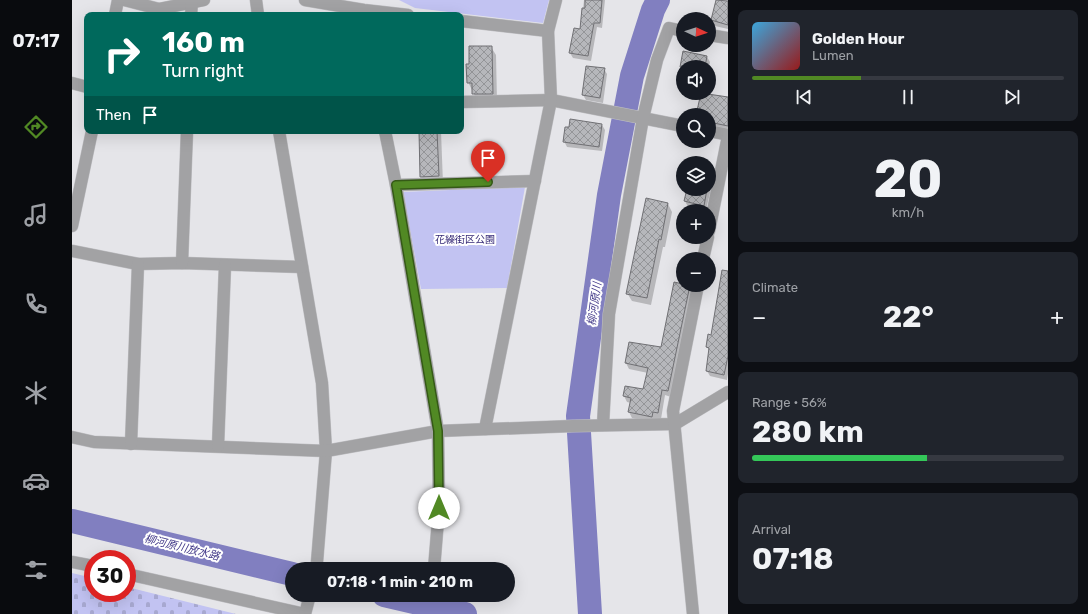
<!DOCTYPE html>
<html lang="en">
<head>
<meta charset="utf-8">
<style>
	body { margin:0; font-family:Rubik,"Noto Sans JP",sans-serif; background:#20242c; color:#f1f3f6; height:100vh; display:flex; flex-direction:column; font-size:15px; white-space:nowrap }
	* { box-sizing:border-box; margin:0 }
	p { font-size:13px; color:#9ea1a6 }
	.icon { flex:none; width:22px; height:22px; fill:none; stroke:currentColor; stroke-width:2; stroke-linecap:round; stroke-linejoin:round }
	.map { position:relative; flex:1; overflow:hidden }
	.details { display:flex; flex-direction:column; gap:10px; padding:10px; background:#0d0f14; width:360px }
	.details>* { flex:none }
	.guide { position:absolute; left:12px; top:12px; width:380px; height:122px; border-radius:8px; box-shadow:0 4px 16px #0002; background:#00695c; color:#fff; overflow:hidden }
	.needle { width:26px; rotate:94deg }
	.controls { position:absolute; left:604px; top:12px; display:grid; gap:8px }
	.controls a { display:grid; place-items:center; width:40px; height:40px; border-radius:50%; background:#171b24; box-shadow:0 4px 16px #0002; font-size:20px }
	.speed { position:absolute; left:12px; top:550px; display:flex; gap:8px; font-size:20px; font-weight:700; text-align:center }
	.speed>* { display:grid; place-content:center; width:52px; height:52px; border-radius:50%; background:#171b24; box-shadow:0 4px 16px #0002; line-height:1 }
	.speed .limit { border:6px solid #d22; background:#fff; color:#111 }
	.pin { position:absolute; display:grid; place-items:center; width:34px; height:34px; color:#fff; margin:-41px -17px; border-radius:50% 50% 50% 0; rotate:-45deg; box-shadow:0 0 4px #0007 }
	.pin .icon { rotate:45deg }
	.me { position:absolute; width:44px; margin:-22px; rotate:0deg; stroke-linejoin:round; filter:drop-shadow(0 0 3px #0008) }
	.turn { display:flex; align-items:center; gap:14px; height:84px; padding:0 12px; font-size:18px }
	.turn .icon { width:52px; height:52px; stroke-width:2.5 }
	.turn b { display:block; font-size:28px; line-height:34px }
	.then { display:flex; align-items:center; height:38px; padding:0 12px; background:#0003; gap:8px; font-size:15px }
	.big { font-size:30px; font-weight:700; line-height:1.1 }
	.details .widget { flex:1; display:flex; flex-direction:column; justify-content:center; gap:6px; min-width:0; padding:0 14px; border-radius:8px; background:#20242c }
	.details .dial { align-items:center; gap:0 }
	.dial b { font-size:52px; line-height:1 }
	.song { display:flex; align-items:center; gap:12px }
	.cover { width:48px; height:48px; border-radius:6px; background:linear-gradient(135deg,hsl(200 70% 55%),hsl(0 70% 35%)) }
	.played { height:4px; border-radius:2px; background:linear-gradient(90deg,#518924 35%,#363941 35%) }
	.keys { display:flex; justify-content:space-around; direction:ltr }
	.heat { display:flex; justify-content:space-between; align-items:center; font-size:22px; direction:ltr }
	.charge { height:6px; border-radius:3px; background:linear-gradient(90deg,#34c759 56%,#363941 0) }
	.trip { position:absolute; left:213px; top:562px; width:230px; height:40px; border-radius:20px; background:#171b24; box-shadow:0 4px 16px #0002; font-weight:700; line-height:40px; text-align:center }
	main { display:flex; flex:1; min-height:0 }
	.tab-bar { display:flex; flex-direction:column; width:72px; justify-content:space-around; align-items:center; background:#090b0e; color:#9ea1a6 }
	.tab-bar .icon { width:28px; height:28px }
	.tab-bar .active { color:#518924 }
	.tab-bar b { font-size:18px; color:#f1f3f6 }
	.map>svg:first-child { display:block }
</style>
</head>
<body>
<main>
<nav class="tab-bar">
<b>07:17</b>
<svg class="icon active" aria-label="directions" viewBox="0 0 24 24"><path d="M12 3l9 9-9 9-9-9zM9 14v-3h6M13 9l2 2-2 2"/></svg>
<svg class="icon" aria-label="music" viewBox="0 0 24 24"><path d="M9 18V5l10-2v13"/><circle cx="6" cy="18" r="3"/><circle cx="16" cy="16" r="3"/></svg>
<svg class="icon" aria-label="phone" viewBox="0 0 24 24"><path d="M5 4h4l2 5-3 2q2 4 5 5l2-3 5 2v4C11 20 4 13 5 4z"/></svg>
<svg class="icon" aria-label="climate" viewBox="0 0 24 24"><path d="M12 3v18M4 7l16 10M4 17L20 7"/></svg>
<svg class="icon" aria-label="car" viewBox="0 0 24 24"><path d="M5 17H2v-5l4-1 3-4h7l3 4 3 1v5h-3M9 17h6M6 11h13"/><circle cx="7" cy="17" r="2"/><circle cx="17" cy="17" r="2"/></svg>
<svg class="icon" aria-label="filters" viewBox="0 0 24 24"><path d="M4 7h16M4 17h16"/><circle cx="9" cy="7" r="2"/><circle cx="15" cy="17" r="2"/></svg>
</nav>
<div class="map">
<svg width="656" height="614" viewBox="0 0 656 614">
	<defs>
		<pattern id="cemetery-stones" width="16" height="16" patternUnits="userSpaceOnUse"><rect width="16" height="16" fill="#c2c3f2"/><path d="M2 7V4a2 2 0 0 1 4 0v3zM10 15v-3a2 2 0 0 1 4 0v3z" fill="#a7a8d0"/></pattern>
		<pattern id="building-cross-hatch" width="8" height="8" patternUnits="userSpaceOnUse"><rect width="8" height="8" fill="#b6b7bb"/><path d="M0 0l8 8M0 8l8-8" fill="none" stroke="#949598"/></pattern>
	</defs>
	<rect width="100%" height="100%" fill="#e5e5e9"/>
	<polygon fill="url(#cemetery-stones)" points="0,573 21,578 21,593 55,593 55,587 164,614 0,614"/>
	<g fill="#c2c3f2">
		<polygon points="327,0 477,0 471,23 343,8"/>
		<polygon points="453,187 435,288 349,289 331,192"/>
	</g>
	<g fill="#0003">
		<polygon points="512,0 533,0 530,28 525,27 519,61 501,58 498,53 509,30"/>
		<polygon points="645,0 655,2 656,0 656,29 643,26 640,20"/>
		<polygon points="419,47 424,55 425,102 406,102 396,82"/>
		<polygon points="612,52 635,57 638,62 637,67 611,67 611,85 609,84 606,79"/>
		<polygon points="532,69 535,74 531,103 514,100 511,95"/>
		<polygon points="630,93 656,98 656,130 637,129 637,115 625,115"/>
		<polygon points="530,125 533,130 530,151 495,147 492,141"/>
		<polygon points="348,131 369,131 371,184 354,185 349,177"/>
		<polygon points="637,179 640,185 634,210 616,207 613,201 616,189 637,189"/>
		<polygon points="575,200 596,204 600,212 593,247 591,247 579,305 560,301 555,293"/>
		<polygon points="656,272 656,374 655,380 638,376 635,371 638,352 635,347 640,336"/>
		<polygon points="603,283 618,286 621,292 599,397 593,395 589,419 584,418 583,423 560,418 557,412 559,403 555,402 552,396 572,390 576,373 557,369 554,363 590,348"/>
	</g>
	<g fill="none" stroke-linecap="round" stroke-linejoin="round">
		<g stroke="#817fc0" stroke-width="24">
			<polyline points="0,521 220,574"/>
			<polyline points="312,595 393,614"/>
			<polyline points="518,614 506,416 537,195 560,76 581,10 586,0"/>
		</g>
	</g>
	<g fill="url(#building-cross-hatch)" stroke="#707074">
		<polygon points="513,0 530,0 528,23 522,23 516,56 497,53 502,28 508,29 510,8 513,8"/>
		<polygon points="644,0 656,1 656,25 639,20"/>
		<polygon points="397,46 420,46 421,94 400,94 400,83 395,83 394,64 397,64"/>
		<polygon points="611,51 635,56 633,67 608,67"/>
		<polygon points="514,66 533,68 528,98 510,95"/>
		<polygon points="629,93 656,97 656,126 637,122 637,115 624,115"/>
		<polygon points="498,119 530,124 527,147 491,142 493,127 497,127"/>
		<polygon points="347,131 365,131 367,176 348,177"/>
		<polygon points="615,189 635,189 632,206 612,201"/>
		<polygon points="574,198 596,203 589,240 587,239 575,298 554,294"/>
		<polygon points="650,270 656,271 656,356 652,375 634,371 637,348 634,347 636,334 639,335"/>
		<polygon points="602,282 611,284 611,285 618,285 596,391 590,390 586,413 581,412 580,417 556,412 559,398 551,396 553,386 571,389 576,368 553,363 557,342 589,347"/>
	</g>
	<g fill="none" stroke-linecap="round" stroke-linejoin="round">
		<defs>
			<g id="minor">
				<polyline points="52,0 87,9 132,0"/>
				<polyline points="184,0 186,15"/>
				<polyline points="233,0 292,10 336,15"/>
				<polyline points="43,15 46,0"/>
				<polyline points="119,15 120,2"/>
				<polyline points="389,21 476,31"/>
				<polyline points="637,35 656,38"/>
				<polyline points="0,83 15,87"/>
				<polyline points="389,102 479,100 611,126"/>
				<polyline points="207,131 250,383 254,451 245,562 244,569"/>
				<polyline points="313,131 324,185 366,431 367,508 362,569"/>
				<polyline points="637,131 656,135"/>
				<polyline points="324,185 463,181"/>
				<polyline points="0,226 20,131"/>
				<polyline points="637,231 656,136"/>
				<polyline points="0,251 66,264 110,263 230,267"/>
				<polyline points="631,259 636,237"/>
				<polyline points="110,263 115,131"/>
				<polyline points="531,425 537,314 571,118 585,60 597,28 611,31"/>
				<polyline points="413,429 479,100 476,31 484,0"/>
				<polyline points="0,437 22,442 254,451 366,431 501,426 603,424 656,392"/>
				<polyline points="59,444 66,264"/>
				<polyline points="146,446 153,265"/>
				<polyline points="0,562 21,566"/>
				<polyline points="55,574 233,614"/>
				<polyline points="233,614 238,595"/>
				<polyline points="621,614 601,411 626,285"/>
			</g>
		</defs>
		<use href="#minor" stroke="#c0c0c4" stroke-width="13"/>
		<use href="#minor" stroke="#a2a2a4" stroke-width="12"/>
	</g>
	<g fill="none" stroke-linecap="round" stroke-linejoin="round">
		<defs>
			<polyline id="route" points="367,508 366,431 324,185 416,182"/>
		</defs>
		<use href="#route" stroke="#355917" stroke-width="10"/>
		<use href="#route" stroke="#518924" stroke-width="7"/>
	</g>
	<g text-anchor="middle" stroke-width="4" stroke-linejoin="round" paint-order="stroke">
		<g font-size="10" fill="#342875" stroke="#fff">
			<text x="393" y="243">花繰街区公園</text>
		</g>
		<g font-size="11" font-style="italic" fill="#443b8a" stroke="#fff">
			<text transform="translate(522 304) rotate(-82)" y="4">柳河原川</text>
			<text transform="translate(110 547) rotate(14)" y="4">柳河原川放水路</text>
		</g>
	</g>
</svg>
<div class="controls">
<a><svg class="needle" viewBox="-14 -14 28 28"><path d="M0-13l5 13h-10z" fill="#e53935"/><path d="M0 13l5-13h-10z" fill="#9ea1a6"/></svg></a>
<a><svg class="icon" aria-label="sound" viewBox="0 0 24 24"><path d="M4 9h4l5-4v14l-5-4H4zM17 9q2 3 0 6"/></svg></a>
<a><svg class="icon" aria-label="search" viewBox="0 0 24 24"><circle cx="10" cy="10" r="6"/><path d="M15 15l6 6"/></svg></a>
<a><svg class="icon" aria-label="layers" viewBox="0 0 24 24"><path d="M12 4l9 5-9 5-9-5zM3 14l9 5 9-5"/></svg></a>
<a>+</a>
<a>−</a>
</div>
<div class="speed"><div class="limit">30</div></div>
<div class="pin" style="left:416px;top:182px;background:#d93025"><svg class="icon" aria-label="arrive" viewBox="0 0 24 24"><path d="M6 21V4h12l-3 4 3 4H6"/></svg></div>
<svg class="me" style="left:367px;top:508px" viewBox="-20 -20 40 40"><circle r="19" fill="#fff"/><path d="M0-13L10 11 0 6-10 11z" fill="#518924"/></svg>
<div class="trip">07:18 · 1 min · 210 m</div>
<div class="guide">
<div class="turn"><svg class="icon" aria-label="right" viewBox="0 0 24 24"><path d="M7 20v-9h11M14 6l5 5-5 5"/></svg><div><b>160 m</b>Turn right</div></div>
<div class="then">Then<svg class="icon" aria-label="arrive" viewBox="0 0 24 24"><path d="M6 21V4h12l-3 4 3 4H6"/></svg></div>
</div>
</div>
<section class="details">
<div class="widget">
<div class="song"><i class="cover"></i><div><b>Golden Hour</b><p>Lumen</p></div></div>
<div class="played"></div>
<div class="keys"><svg class="icon" aria-label="previous" viewBox="0 0 24 24"><path d="M18 5L8 12l10 7zM5 5v14"/></svg><svg class="icon" aria-label="pause" viewBox="0 0 24 24"><path d="M8 5v14M16 5v14"/></svg><svg class="icon" aria-label="next" viewBox="0 0 24 24"><path d="M6 5l10 7-10 7zM19 5v14"/></svg></div>
</div>
<div class="widget dial"><b>20</b><p>km/h</p></div>
<div class="widget"><p>Climate</p>
<div class="heat"><a>−</a><b class="big">22°</b><a>+</a></div>
</div>
<div class="widget"><p>Range · 56%</p><b class="big">280 km</b><div class="charge"></div></div>
<div class="widget"><p>Arrival</p><b class="big">07:18</b></div>
</section>
</main>
</body>
</html>
